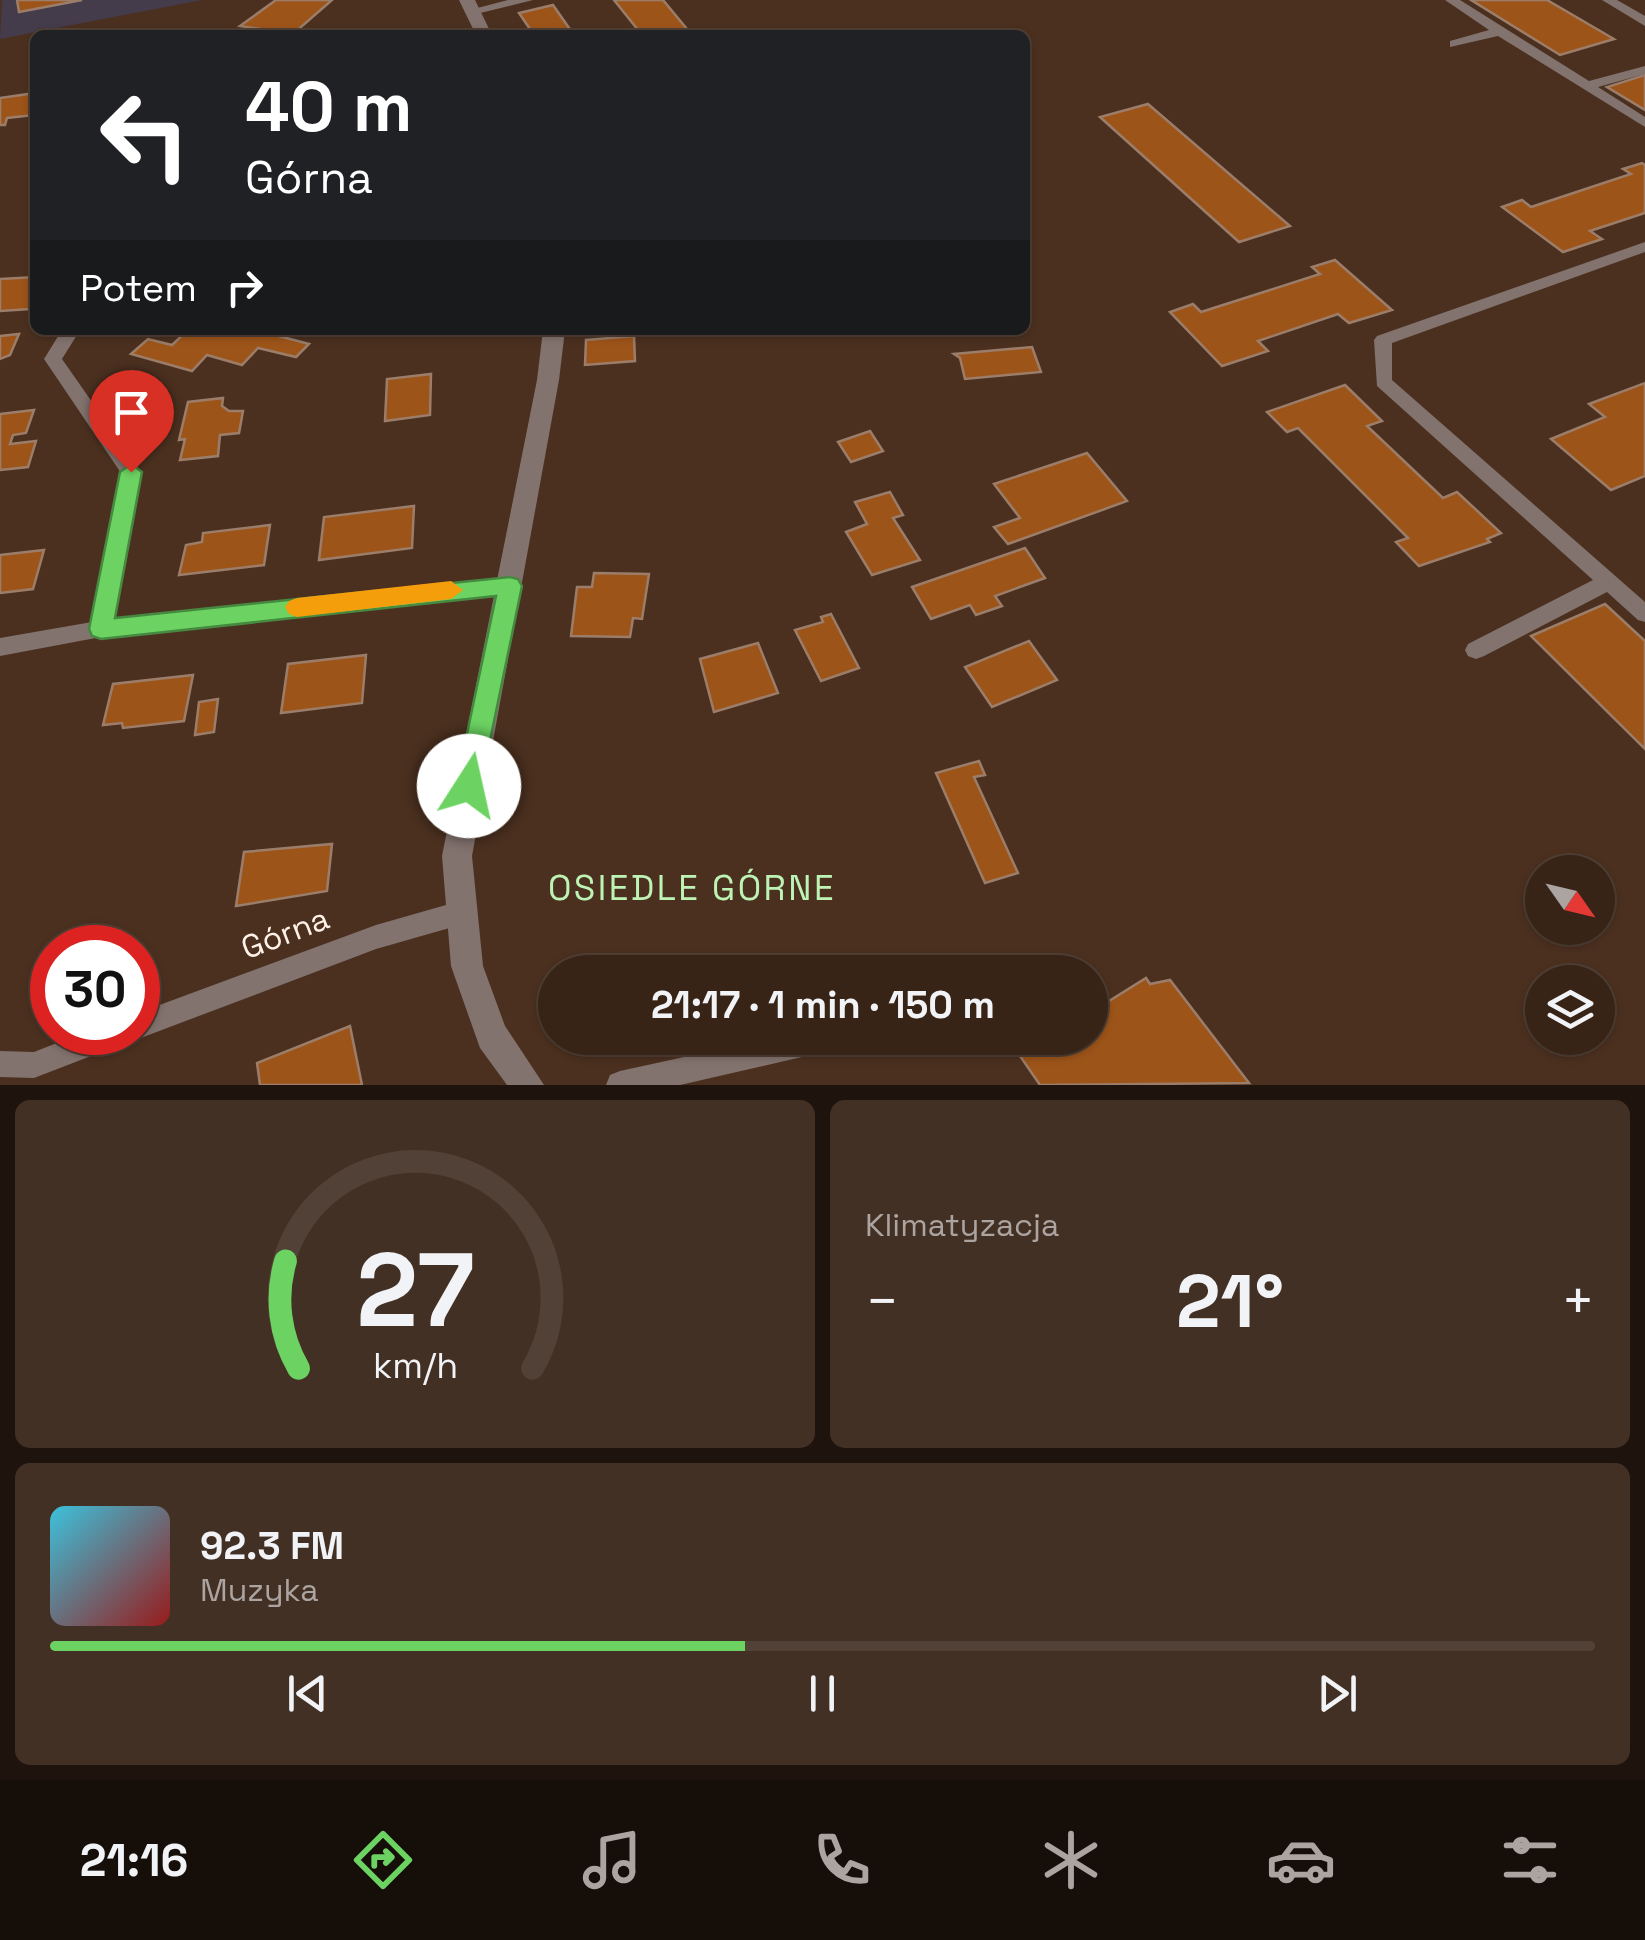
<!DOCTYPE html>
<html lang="pl">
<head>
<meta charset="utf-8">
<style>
	body { margin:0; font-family:"Space Grotesk",sans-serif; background:#433024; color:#f1f3f6; height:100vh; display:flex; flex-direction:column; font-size:38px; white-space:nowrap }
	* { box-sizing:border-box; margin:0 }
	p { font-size:32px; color:#aba4a1 }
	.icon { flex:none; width:55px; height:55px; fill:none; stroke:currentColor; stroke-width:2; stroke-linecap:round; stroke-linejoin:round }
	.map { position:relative; height:1085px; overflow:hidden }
	.details { display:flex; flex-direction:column; gap:15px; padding:15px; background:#1f140d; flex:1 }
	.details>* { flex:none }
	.banner { position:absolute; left:30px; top:30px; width:1000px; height:305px; border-radius:15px; box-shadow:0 2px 8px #0004,0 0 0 2px #524136; background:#202124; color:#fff; overflow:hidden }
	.needle { width:65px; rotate:124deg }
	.buttons { position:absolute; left:1525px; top:855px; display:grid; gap:20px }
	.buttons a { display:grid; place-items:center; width:90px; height:90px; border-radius:50%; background:#382417; box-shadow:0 2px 8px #0004,0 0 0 2px #524136; font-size:50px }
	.speed { position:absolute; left:30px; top:925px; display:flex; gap:20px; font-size:50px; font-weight:700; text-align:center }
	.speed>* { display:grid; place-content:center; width:130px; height:130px; border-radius:50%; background:#382417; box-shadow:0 2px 8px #0004,0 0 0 2px #524136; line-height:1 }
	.speed .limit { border:15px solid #d22; background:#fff; color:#111 }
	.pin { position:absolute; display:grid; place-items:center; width:85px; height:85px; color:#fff; margin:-102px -42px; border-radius:50% 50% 50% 0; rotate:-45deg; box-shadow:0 0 10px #0007 }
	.pin .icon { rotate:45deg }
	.me { position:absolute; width:110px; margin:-55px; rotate:10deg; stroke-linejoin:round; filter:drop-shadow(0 0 8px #0008) }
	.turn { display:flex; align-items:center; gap:35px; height:210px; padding:0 50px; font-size:45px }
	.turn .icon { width:130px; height:130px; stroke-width:2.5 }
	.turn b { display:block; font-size:70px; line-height:85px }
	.then { display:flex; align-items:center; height:95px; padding:0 50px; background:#0003; gap:20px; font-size:38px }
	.big { font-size:75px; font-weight:800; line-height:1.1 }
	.details .widget { flex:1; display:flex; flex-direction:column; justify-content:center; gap:15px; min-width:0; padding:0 35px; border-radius:15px; background:#433024 }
	.details .dial { align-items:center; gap:0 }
	.dial svg { height:260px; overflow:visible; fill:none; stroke:#524136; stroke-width:7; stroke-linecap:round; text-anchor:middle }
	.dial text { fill:#f1f3f6; stroke:none }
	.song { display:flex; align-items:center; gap:30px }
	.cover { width:120px; height:120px; border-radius:15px; background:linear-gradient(135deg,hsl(190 70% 55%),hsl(0 70% 35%)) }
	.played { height:10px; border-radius:5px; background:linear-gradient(90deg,#6cd362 45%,#524136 45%) }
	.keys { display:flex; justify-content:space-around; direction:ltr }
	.heat { display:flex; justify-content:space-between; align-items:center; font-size:55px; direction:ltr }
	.details .tiles { flex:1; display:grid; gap:15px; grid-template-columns:1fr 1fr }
	.widget:last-child { grid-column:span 2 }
	.trip { position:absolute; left:538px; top:955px; width:570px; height:100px; border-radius:50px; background:#382417; box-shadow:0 2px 8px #0004,0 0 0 2px #524136; font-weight:800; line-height:100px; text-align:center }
	.dock { display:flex; height:160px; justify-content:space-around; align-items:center; background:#160e09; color:#aba4a1 }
	.dock .icon { width:70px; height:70px }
	.dock .selected { color:#6cd362 }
	.dock b { font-size:45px; color:#f1f3f6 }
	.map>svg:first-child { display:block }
</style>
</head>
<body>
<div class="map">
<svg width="1645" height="1085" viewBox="0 0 1645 1085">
	<rect width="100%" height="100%" fill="#4b301f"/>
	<polygon fill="#443b4b" points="2,0 202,0 0,39"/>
	<g fill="#9d5419" stroke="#9b7d69" stroke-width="2.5">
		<polygon points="17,0 82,0 19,12"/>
		<polygon points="276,0 332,0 293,34 240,26"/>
		<polygon points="614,0 663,0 687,29 642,35"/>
		<polygon points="1471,0 1547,0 1614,39 1560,55"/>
		<polygon points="553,5 574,35 534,35 519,13"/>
		<polygon points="1645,75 1645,110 1607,87"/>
		<polygon points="35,93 35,115 7,118 5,125 0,125 0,98"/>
		<polygon points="1148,104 1290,226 1239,242 1100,117"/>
		<polygon points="1642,163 1645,165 1645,213 1590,231 1602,239 1563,252 1502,207 1522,200 1531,207 1631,174 1623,169"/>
		<polygon points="1335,260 1392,310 1349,323 1338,314 1258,341 1268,351 1222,366 1170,312 1193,304 1201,312 1320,274 1312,267"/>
		<polygon points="35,277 30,289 35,289 35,297 30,309 0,311 0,279"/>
		<polygon points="188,330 256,330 309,344 296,357 258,348 242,365 207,355 192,371 131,354 148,339 172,345"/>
		<polygon points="19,334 10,355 0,359 0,336"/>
		<polygon points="634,336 635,361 585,365 586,340"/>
		<polygon points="1032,347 1041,372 965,379 960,358 954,354"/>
		<polygon points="431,374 430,415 385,421 387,379"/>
		<polygon points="1645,383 1645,476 1611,490 1551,439 1605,417 1589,404"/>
		<polygon points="1345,385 1382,421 1367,426 1443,498 1457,492 1501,533 1487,539 1490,542 1419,566 1396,542 1408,538 1298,428 1287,432 1267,412"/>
		<polygon points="223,398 222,406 229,411 243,411 239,433 220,435 218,456 180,460 185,439 179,440 188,402"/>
		<polygon points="34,410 26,433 13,435 10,444 36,441 28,467 0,470 0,414"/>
		<polygon points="870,431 883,451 851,462 838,442"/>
		<polygon points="1087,453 1127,501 1008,544 994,527 1020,518 994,484"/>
		<polygon points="890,492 903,515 893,518 920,560 872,575 846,532 867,524 855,502"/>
		<polygon points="414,506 412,548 319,560 324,517"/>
		<polygon points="270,525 264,565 179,575 186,545 202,542 203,533"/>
		<polygon points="1025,548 1045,578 995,596 1002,606 976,615 970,605 931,619 912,587"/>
		<polygon points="44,550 33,589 0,593 0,555"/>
		<polygon points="594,573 649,574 642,619 633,618 630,637 571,636 577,587 592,587"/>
		<polygon points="1605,604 1645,641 1645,749 1531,636"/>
		<polygon points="831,614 859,668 821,681 795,630 823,622 821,617"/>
		<polygon points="1029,641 1057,680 992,707 965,667"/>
		<polygon points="758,643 778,693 714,712 700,659"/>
		<polygon points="366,655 362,703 281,713 288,664"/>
		<polygon points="193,675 184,721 123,728 122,723 103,725 113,684"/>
		<polygon points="218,699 214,732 195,735 199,702"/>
		<polygon points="979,761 985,775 974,777 1018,873 985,883 936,773"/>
		<polygon points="332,844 327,891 236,906 244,852"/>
		<polygon points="1146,978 1150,984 1170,980 1249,1083 1040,1085 1020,1056 1050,1038 1090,1038 1090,1013"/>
		<polygon points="350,1026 362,1085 260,1085 257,1063"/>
	</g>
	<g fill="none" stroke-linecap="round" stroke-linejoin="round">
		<g fill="#83736f" fill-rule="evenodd">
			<polygon points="508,0 533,0 472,15 466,11"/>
			<polygon points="1445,0 1460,0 1589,81 1645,66 1645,74 1598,87 1645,117 1645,127 1498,36 1450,47 1450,41 1489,30"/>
			<polygon points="1602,0 1617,0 1645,16 1645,26"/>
			<polygon points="1645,242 1645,252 1392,343 1392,380 1645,602 1645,622 1638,620 1607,592 1484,656 1476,659 1468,656 1465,650 1468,644 1593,580 1377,386 1374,340 1377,336"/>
			<polygon points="62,330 80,330 62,359 141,472 113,619 510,578 517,580 520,586 517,592 101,637 0,656 0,638 92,622 121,473 44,359"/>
			<polygon points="460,901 469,905 472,913 469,921 460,925 376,949 138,1039 132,1037 130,1041 34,1078 0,1077 0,1051 34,1052 85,1032 138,1032 138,1013 376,925"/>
			<polygon points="771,1038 841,1038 837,1047 828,1051 680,1085 606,1085 610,1075 620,1071"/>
		</g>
		<g fill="#83736f" fill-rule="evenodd">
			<polygon points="459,0 475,0 492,35 476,35"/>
			<polygon points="543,330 565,330 559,380 472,856 483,966 505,1026 544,1085 507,1085 480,1048 451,966 442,856 537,380"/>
		</g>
	</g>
	<polygon fill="#6cd362" stroke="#468940" stroke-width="2.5" points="131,464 142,472 115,618 510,577 518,579 522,586 479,794 469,798 460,794 456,786 496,596 101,639 92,636 89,629 120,472"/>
	<polygon fill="#f59e0b" points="451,581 463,590 451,599 297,617 289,614 285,607 289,601 297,598"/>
	<g text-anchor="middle" stroke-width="10" stroke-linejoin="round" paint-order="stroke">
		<g font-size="32" fill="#fff1e8" stroke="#4b301f">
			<text transform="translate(285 933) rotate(-21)" y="11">Górna</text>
		</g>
		<g font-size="35" letter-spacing="2.5" fill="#bdf4b6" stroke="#4b301f">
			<text x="692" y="900">OSIEDLE GÓRNE</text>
		</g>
	</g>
</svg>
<div class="buttons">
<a><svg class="needle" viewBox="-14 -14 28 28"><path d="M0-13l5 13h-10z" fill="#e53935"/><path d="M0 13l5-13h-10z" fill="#aba4a1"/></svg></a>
<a><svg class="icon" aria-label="layers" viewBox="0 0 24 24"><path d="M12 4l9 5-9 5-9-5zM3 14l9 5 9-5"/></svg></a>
</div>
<div class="speed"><div class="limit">30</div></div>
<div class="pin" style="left:131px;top:472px;background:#d93025"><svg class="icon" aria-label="arrive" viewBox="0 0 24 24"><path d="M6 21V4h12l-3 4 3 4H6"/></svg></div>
<svg class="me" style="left:469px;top:786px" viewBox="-20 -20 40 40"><circle r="19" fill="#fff"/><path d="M0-13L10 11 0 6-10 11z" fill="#6cd362"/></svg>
<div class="trip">21:17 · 1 min · 150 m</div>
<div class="banner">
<div class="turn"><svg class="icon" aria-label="left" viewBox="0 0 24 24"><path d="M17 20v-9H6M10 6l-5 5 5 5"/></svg><div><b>40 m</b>Górna</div></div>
<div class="then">Potem<svg class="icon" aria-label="right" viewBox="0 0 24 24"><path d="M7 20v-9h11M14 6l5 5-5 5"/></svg></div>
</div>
</div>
<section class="details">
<div class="tiles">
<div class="widget dial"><svg viewBox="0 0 100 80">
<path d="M14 69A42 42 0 1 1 86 69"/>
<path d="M14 69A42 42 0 0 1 10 36" stroke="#6cd362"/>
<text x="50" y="56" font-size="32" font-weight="700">27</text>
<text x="50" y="72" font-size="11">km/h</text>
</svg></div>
<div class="widget"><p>Klimatyzacja</p>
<div class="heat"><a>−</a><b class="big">21°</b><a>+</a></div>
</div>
<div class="widget">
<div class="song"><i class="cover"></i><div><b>92.3 FM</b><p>Muzyka</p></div></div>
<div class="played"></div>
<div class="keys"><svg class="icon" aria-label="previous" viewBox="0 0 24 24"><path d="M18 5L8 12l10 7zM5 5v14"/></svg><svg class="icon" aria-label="pause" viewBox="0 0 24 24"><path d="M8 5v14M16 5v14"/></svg><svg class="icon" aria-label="next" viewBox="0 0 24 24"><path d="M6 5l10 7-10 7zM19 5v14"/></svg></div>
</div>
</div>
</section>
<nav class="dock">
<b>21:16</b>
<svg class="icon selected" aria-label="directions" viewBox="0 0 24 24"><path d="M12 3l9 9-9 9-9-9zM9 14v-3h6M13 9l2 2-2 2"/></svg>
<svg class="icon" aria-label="music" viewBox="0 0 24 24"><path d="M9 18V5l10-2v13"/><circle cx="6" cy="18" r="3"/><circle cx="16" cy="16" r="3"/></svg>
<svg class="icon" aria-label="phone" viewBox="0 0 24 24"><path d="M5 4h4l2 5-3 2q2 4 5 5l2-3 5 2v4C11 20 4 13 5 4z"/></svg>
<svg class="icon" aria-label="climate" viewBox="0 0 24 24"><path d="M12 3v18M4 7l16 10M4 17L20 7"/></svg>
<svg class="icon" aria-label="car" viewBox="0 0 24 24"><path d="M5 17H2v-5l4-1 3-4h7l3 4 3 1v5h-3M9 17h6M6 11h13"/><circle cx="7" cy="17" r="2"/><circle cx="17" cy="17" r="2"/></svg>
<svg class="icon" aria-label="filters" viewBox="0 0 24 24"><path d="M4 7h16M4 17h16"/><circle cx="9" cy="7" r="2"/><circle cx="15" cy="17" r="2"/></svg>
</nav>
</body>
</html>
